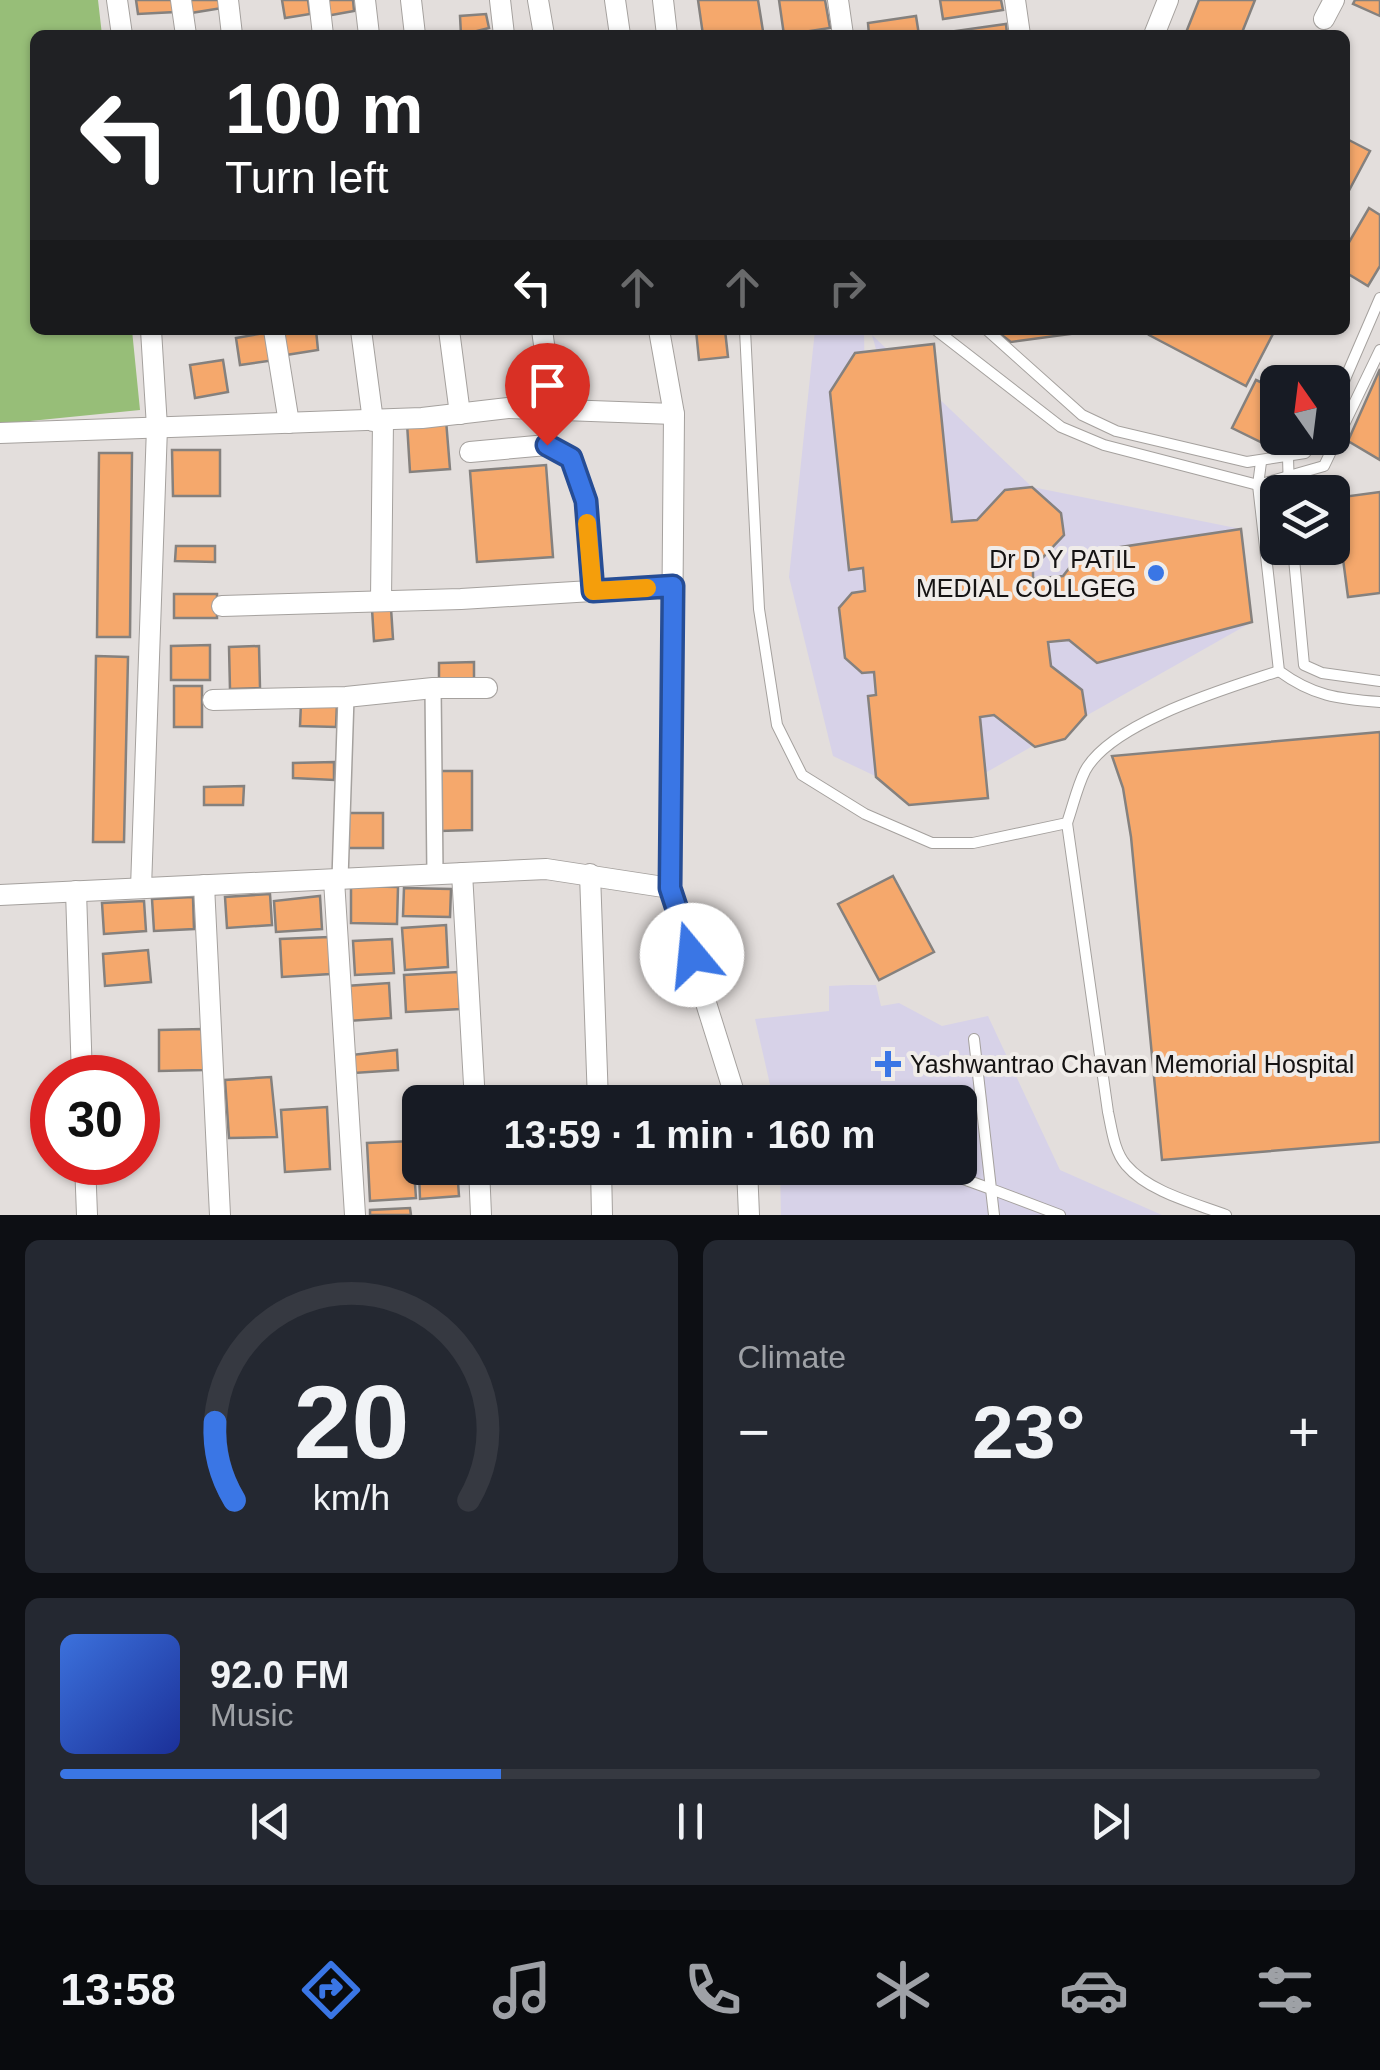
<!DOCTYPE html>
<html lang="en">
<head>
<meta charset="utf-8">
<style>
	body { margin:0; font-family:Arial,sans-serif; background:#242831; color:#f1f3f6; height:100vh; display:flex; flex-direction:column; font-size:38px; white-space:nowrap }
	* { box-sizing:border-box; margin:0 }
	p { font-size:32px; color:#9ea1a6 }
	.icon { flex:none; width:55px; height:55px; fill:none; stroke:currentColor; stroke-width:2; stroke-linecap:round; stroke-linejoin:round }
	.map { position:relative; height:1215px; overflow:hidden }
	.drawer { display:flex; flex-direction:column; gap:25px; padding:25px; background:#0d0f14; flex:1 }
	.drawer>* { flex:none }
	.banner { position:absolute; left:30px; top:30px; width:1320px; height:305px; border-radius:15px; box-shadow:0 2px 8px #0004; background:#202124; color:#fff; overflow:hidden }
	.needle { width:65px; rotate:346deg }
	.tools { position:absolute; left:1260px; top:365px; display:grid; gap:20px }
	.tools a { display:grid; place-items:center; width:90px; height:90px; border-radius:15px; background:#171b24; box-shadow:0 2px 8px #0004; font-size:50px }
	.speed { position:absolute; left:30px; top:1055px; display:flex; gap:20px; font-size:50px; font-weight:700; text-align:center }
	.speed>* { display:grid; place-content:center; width:130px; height:130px; border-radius:50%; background:#171b24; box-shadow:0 2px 8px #0004; line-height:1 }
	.speed .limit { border:15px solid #d22; background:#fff; color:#111 }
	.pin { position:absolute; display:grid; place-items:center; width:85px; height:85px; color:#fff; margin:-102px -42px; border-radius:50% 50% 50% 0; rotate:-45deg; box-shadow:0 0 10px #0007 }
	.pin .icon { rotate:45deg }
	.me { position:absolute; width:110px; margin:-55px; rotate:343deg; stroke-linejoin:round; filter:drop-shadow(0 0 8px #0008) }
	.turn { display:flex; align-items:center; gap:35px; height:210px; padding:0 30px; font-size:45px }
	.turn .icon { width:130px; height:130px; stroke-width:2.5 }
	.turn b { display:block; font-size:70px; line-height:85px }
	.lanes { display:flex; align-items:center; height:95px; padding:0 30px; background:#0003; justify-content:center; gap:50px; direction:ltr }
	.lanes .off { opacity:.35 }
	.big { font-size:75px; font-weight:700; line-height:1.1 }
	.drawer .widget { flex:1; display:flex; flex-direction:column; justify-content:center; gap:15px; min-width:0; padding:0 35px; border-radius:15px; background:#242831 }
	.drawer .dial { align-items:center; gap:0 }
	.dial svg { height:260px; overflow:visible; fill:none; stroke:#363941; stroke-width:7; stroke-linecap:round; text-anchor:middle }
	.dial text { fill:#f1f3f6; stroke:none }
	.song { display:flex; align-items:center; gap:30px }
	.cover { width:120px; height:120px; border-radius:15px; background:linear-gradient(135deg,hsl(220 70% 55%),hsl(230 70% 35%)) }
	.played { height:10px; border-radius:5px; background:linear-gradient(90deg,#3a76e5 35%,#363941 35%) }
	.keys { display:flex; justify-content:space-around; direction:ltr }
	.heat { display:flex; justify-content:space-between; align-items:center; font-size:55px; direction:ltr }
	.drawer .tiles { flex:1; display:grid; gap:25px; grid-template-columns:1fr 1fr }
	.widget:last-child { grid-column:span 2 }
	.trip { position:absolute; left:402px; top:1085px; width:575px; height:100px; border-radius:15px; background:#171b24; box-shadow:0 2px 8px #0004; font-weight:700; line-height:100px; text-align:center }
	.tab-bar { display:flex; height:160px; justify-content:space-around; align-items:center; background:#090b0e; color:#9ea1a6 }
	.tab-bar .icon { width:70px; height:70px }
	.tab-bar .on { color:#3a76e5 }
	.tab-bar b { font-size:45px; color:#f1f3f6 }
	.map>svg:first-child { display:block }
</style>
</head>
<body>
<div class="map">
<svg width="1380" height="1215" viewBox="0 0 1380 1215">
	<rect width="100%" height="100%" fill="#e3dedc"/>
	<g fill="#d7d2e8">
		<polygon points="815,330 864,330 869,640 944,593 872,335 1032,487 1241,529 1252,622 932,803 833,756 789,577"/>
		<polygon points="851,985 876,985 881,1006 899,1003 942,1026 988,1016 1060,1170 1162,1215 781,1215 780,1168 960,1168 960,1102 774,1102 755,1019 829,1011 829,986"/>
	</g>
	<polygon fill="#97be78" points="0,0 98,0 102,35 35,35 35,330 132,330 140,410 0,424"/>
	<g fill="#f5a86c" stroke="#85817e" stroke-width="2.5">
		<polygon points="136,0 173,0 175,12 138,14"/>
		<polygon points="189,0 220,0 222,8 191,13"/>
		<polygon points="282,0 308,0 310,14 285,18"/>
		<polygon points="324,0 353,0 354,11 326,16"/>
		<polygon points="698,0 758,0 763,31 703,35"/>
		<polygon points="779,0 825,0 830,28 784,35"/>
		<polygon points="940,0 1001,0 1003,10 943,19"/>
		<polygon points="1199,0 1255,0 1241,35 1185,35"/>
		<polygon points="1355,0 1380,0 1380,16 1353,4"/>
		<polygon points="486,14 489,28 461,35 460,16"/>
		<polygon points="916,16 919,35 869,35 868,23"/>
		<polygon points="1006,24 1007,35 941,35 941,33"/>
		<polygon points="1345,138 1370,151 1345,198"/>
		<polygon points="1369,208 1380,215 1380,266 1368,286 1345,272 1345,249"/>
		<polygon points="283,330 316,330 318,350 286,355"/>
		<polygon points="696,330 725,330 728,357 699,360"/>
		<polygon points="995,330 1084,330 1085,332 1011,342"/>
		<polygon points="1151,330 1275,330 1246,386 1149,335"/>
		<polygon points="270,332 275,360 240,365 236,338"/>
		<polygon points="934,344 952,522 977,520 1005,490 1032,487 1061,513 1064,535 1033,568 1033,579 1063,576 1081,553 1241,529 1252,622 1097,663 1069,640 1048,642 1051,666 1082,690 1086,715 1065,739 1035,747 994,715 980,717 988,798 909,805 876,777 868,696 876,695 874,672 862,673 845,658 839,608 852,593 865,591 863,568 849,570 830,392 855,353"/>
		<polygon points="223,360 228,392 195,398 190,365"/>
		<polygon points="1380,369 1380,460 1348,441"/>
		<polygon points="1256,380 1278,390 1278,438 1281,438 1275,449 1232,428"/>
		<polygon points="446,420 450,469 410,472 407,423"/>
		<polygon points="172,450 220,450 220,496 173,496"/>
		<polygon points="99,453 132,453 130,637 97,637"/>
		<polygon points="546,465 553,557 477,562 470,471"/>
		<polygon points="1380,492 1380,593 1348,597 1335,498"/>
		<polygon points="176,546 215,546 215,562 175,561"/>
		<rect x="174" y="594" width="43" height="24"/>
		<polygon points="391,608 393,639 374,641 372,609"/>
		<polygon points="210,645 210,680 171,680 171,646"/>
		<polygon points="259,646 260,688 230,689 229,647"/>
		<polygon points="96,656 128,657 124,842 93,842"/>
		<polygon points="474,662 474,679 439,680 439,663"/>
		<rect x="174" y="686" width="28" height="41"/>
		<polygon points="301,703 337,704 336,727 300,726"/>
		<polygon points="1380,732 1380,1142 1162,1160 1131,837 1123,788 1112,756"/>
		<polygon points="334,762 334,780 293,778 293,763"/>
		<polygon points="440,771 472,771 472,830 440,831"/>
		<polygon points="244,786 243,805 204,805 204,787"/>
		<rect x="348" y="813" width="35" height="35"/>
		<polygon points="893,876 934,952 879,980 838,904"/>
		<polygon points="351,886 398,887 397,924 351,923"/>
		<polygon points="404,888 451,889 450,917 403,916"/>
		<polygon points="270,894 272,925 227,928 225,897"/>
		<polygon points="320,896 322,929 276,932 274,901"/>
		<polygon points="193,897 194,929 154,931 152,899"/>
		<polygon points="144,901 146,931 104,934 102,903"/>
		<polygon points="446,925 448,967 405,970 402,928"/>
		<polygon points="329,937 330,974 282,977 280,939"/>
		<polygon points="392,939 394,973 355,975 353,941"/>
		<polygon points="148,950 151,982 105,986 103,954"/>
		<polygon points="458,972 460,1009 406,1012 404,975"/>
		<polygon points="389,983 391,1018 348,1021 346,986"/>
		<polygon points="203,1029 204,1070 159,1071 159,1030"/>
		<polygon points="397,1050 398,1070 354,1073 351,1055"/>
		<polygon points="271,1077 277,1137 229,1138 225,1080"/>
		<polygon points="451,1088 451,1102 420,1102 420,1109 416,1110 415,1091"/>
		<polygon points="327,1107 330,1169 285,1172 281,1110"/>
		<polygon points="412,1141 416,1198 370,1201 367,1143"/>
		<polygon points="418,1145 420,1168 457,1168 459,1196 420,1199"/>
		<polygon points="410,1208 411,1215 370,1215 370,1210"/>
	</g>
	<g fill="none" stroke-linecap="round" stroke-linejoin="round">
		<defs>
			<g id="service">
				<path d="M745,330L759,609L777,725L802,775L865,814L932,843H973L1067,823C1073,806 1077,787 1085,771C1111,722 1228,688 1279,671"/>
				<polyline points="936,330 1061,427 1104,445 1258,485 1324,466 1380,350"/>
				<polyline points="987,330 1082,415 1116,431 1247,462 1305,453 1319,438"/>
				<polyline points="1332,409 1380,298"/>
				<polyline points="1288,457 1289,492"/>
				<path d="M1261,462L1258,485L1279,671C1313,696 1338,699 1380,702"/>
				<polyline points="1293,548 1304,665 1322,673 1380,681"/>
				<path d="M1067,823L1108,1112C1112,1130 1114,1151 1126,1165C1149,1192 1194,1203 1226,1215"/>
				<polyline points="974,1039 991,1189 1060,1215"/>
				<polyline points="933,1168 991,1189 994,1215"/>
			</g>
			<g id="pedestrian">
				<polyline points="433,688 435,874"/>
				<polyline points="340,879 346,697"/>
			</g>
			<g id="minor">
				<polyline points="117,0 122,35"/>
				<polyline points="181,0 186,35"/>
				<polyline points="228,0 232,35"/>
				<polyline points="319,0 323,35"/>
				<polyline points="365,0 369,35"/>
				<polyline points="411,0 415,35"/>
				<polyline points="500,0 504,35"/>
				<polyline points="538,0 544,35"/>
				<polyline points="615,0 620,35"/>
				<polyline points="663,0 667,35"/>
				<polyline points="838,0 843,35"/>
				<polyline points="1015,0 1020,35"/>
				<polyline points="1324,19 1334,0"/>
				<polyline points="1154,35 1168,0"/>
				<polyline points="274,330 289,423"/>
				<polyline points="361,330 373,421"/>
				<polyline points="449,330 460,414"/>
				<polyline points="542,330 553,409"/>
				<polyline points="659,330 674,414 670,888 737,1102"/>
				<polyline points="0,433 422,418 508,408 674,414"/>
				<polyline points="470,452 547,445 571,458 585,501 593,591"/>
				<polyline points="381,600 383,420"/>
				<polyline points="222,606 461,599 673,586"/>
				<polyline points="213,700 346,697 433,688 487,688"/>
				<polyline points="462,873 475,1102"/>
				<polyline points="590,874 598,1102"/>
				<polyline points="334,880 355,1215"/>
				<polyline points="204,885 220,1215"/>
				<polyline points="141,888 157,427 151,330"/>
				<polyline points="76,891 82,1078"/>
				<polyline points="0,895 546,869 670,888"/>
				<polyline points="85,1162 87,1215"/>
				<polyline points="479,1168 481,1215"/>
				<polyline points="601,1168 602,1215"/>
				<polyline points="747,1168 749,1215"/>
			</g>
		</defs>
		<use href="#service" stroke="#a5a19e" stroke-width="12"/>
		<use href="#pedestrian" stroke="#a5a19e" stroke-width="18"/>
		<use href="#minor" stroke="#a5a19e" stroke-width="22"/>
		<use href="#service" stroke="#fff" stroke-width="10"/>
		<use href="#pedestrian" stroke="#fff" stroke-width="15"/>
		<use href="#minor" stroke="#fff" stroke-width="20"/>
	</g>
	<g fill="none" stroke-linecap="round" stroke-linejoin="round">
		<defs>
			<polyline id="route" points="547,445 571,458 586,501 593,591 673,586 670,888 692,955"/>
		</defs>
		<use href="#route" stroke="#264d95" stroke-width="25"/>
		<use href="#route" stroke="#3a76e5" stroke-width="18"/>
		<polyline stroke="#f59e0b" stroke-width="18" points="587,523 593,591 647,588"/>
	</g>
	<g fill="#3a76e5" stroke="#f0ece9" stroke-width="4">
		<circle cx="1156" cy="573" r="10"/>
		<path d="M883 1049h10v10h10v10h-10v10h-10v-10h-10v-10h10z"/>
	</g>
	<g text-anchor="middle" stroke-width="8" stroke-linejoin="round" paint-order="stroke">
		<g font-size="25" fill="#151313" stroke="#f0ece9" text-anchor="end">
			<text x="1136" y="568">Dr D Y PATIL<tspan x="1136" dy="29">MEDIAL COLLGEG</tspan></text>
			<text x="910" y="1073" text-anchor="start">Yashwantrao Chavan Memorial Hospital</text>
		</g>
	</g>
</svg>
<div class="tools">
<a><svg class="needle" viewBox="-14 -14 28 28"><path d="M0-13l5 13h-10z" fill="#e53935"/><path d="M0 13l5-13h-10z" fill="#9ea1a6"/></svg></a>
<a><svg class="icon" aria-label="layers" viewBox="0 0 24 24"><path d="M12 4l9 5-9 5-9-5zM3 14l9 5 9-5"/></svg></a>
</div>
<div class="speed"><div class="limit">30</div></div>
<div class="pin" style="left:547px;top:445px;background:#d93025"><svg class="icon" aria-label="arrive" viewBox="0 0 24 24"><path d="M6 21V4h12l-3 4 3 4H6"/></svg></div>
<svg class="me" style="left:692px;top:955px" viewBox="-20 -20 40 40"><circle r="19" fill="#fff"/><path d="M0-13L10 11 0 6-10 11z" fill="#3a76e5"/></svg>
<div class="trip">13:59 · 1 min · 160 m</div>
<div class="banner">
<div class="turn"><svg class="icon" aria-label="left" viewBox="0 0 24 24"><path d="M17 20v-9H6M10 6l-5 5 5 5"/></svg><div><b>100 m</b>Turn left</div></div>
<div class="lanes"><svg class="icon" aria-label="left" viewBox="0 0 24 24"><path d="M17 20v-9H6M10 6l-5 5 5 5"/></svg><svg class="icon off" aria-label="ahead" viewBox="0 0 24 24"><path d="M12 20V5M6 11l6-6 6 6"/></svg><svg class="icon off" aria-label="ahead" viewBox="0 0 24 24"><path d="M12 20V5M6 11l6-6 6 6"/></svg><svg class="icon off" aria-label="right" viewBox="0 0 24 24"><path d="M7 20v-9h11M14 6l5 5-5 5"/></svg></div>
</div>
</div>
<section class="drawer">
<div class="tiles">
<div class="widget dial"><svg viewBox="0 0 100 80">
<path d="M14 69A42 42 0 1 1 86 69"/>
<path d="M14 69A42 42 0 0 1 8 45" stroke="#3a76e5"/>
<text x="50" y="56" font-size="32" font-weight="700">20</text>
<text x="50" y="72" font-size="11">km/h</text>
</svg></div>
<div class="widget"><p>Climate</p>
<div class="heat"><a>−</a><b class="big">23°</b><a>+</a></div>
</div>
<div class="widget">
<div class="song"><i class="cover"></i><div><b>92.0 FM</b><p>Music</p></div></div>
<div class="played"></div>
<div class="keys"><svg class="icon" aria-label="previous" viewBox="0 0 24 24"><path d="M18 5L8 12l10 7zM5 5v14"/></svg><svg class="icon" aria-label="pause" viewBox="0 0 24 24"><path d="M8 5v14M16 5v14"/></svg><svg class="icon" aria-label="next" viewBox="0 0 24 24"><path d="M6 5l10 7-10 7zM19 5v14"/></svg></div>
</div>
</div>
</section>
<nav class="tab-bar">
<b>13:58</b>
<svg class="icon on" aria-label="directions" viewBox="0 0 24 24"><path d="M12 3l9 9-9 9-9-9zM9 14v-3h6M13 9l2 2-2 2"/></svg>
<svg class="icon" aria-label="music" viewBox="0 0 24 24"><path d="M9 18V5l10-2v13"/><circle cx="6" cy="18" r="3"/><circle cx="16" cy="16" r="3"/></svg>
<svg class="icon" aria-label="phone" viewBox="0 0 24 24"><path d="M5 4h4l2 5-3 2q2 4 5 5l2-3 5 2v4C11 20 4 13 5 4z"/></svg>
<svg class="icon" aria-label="climate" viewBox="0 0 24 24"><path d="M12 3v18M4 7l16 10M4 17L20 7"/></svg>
<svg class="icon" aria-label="car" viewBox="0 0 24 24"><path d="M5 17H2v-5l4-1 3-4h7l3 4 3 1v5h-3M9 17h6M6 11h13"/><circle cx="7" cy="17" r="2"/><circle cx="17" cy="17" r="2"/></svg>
<svg class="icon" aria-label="filters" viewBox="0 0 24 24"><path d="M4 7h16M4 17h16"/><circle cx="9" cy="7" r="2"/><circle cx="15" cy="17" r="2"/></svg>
</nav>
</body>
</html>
